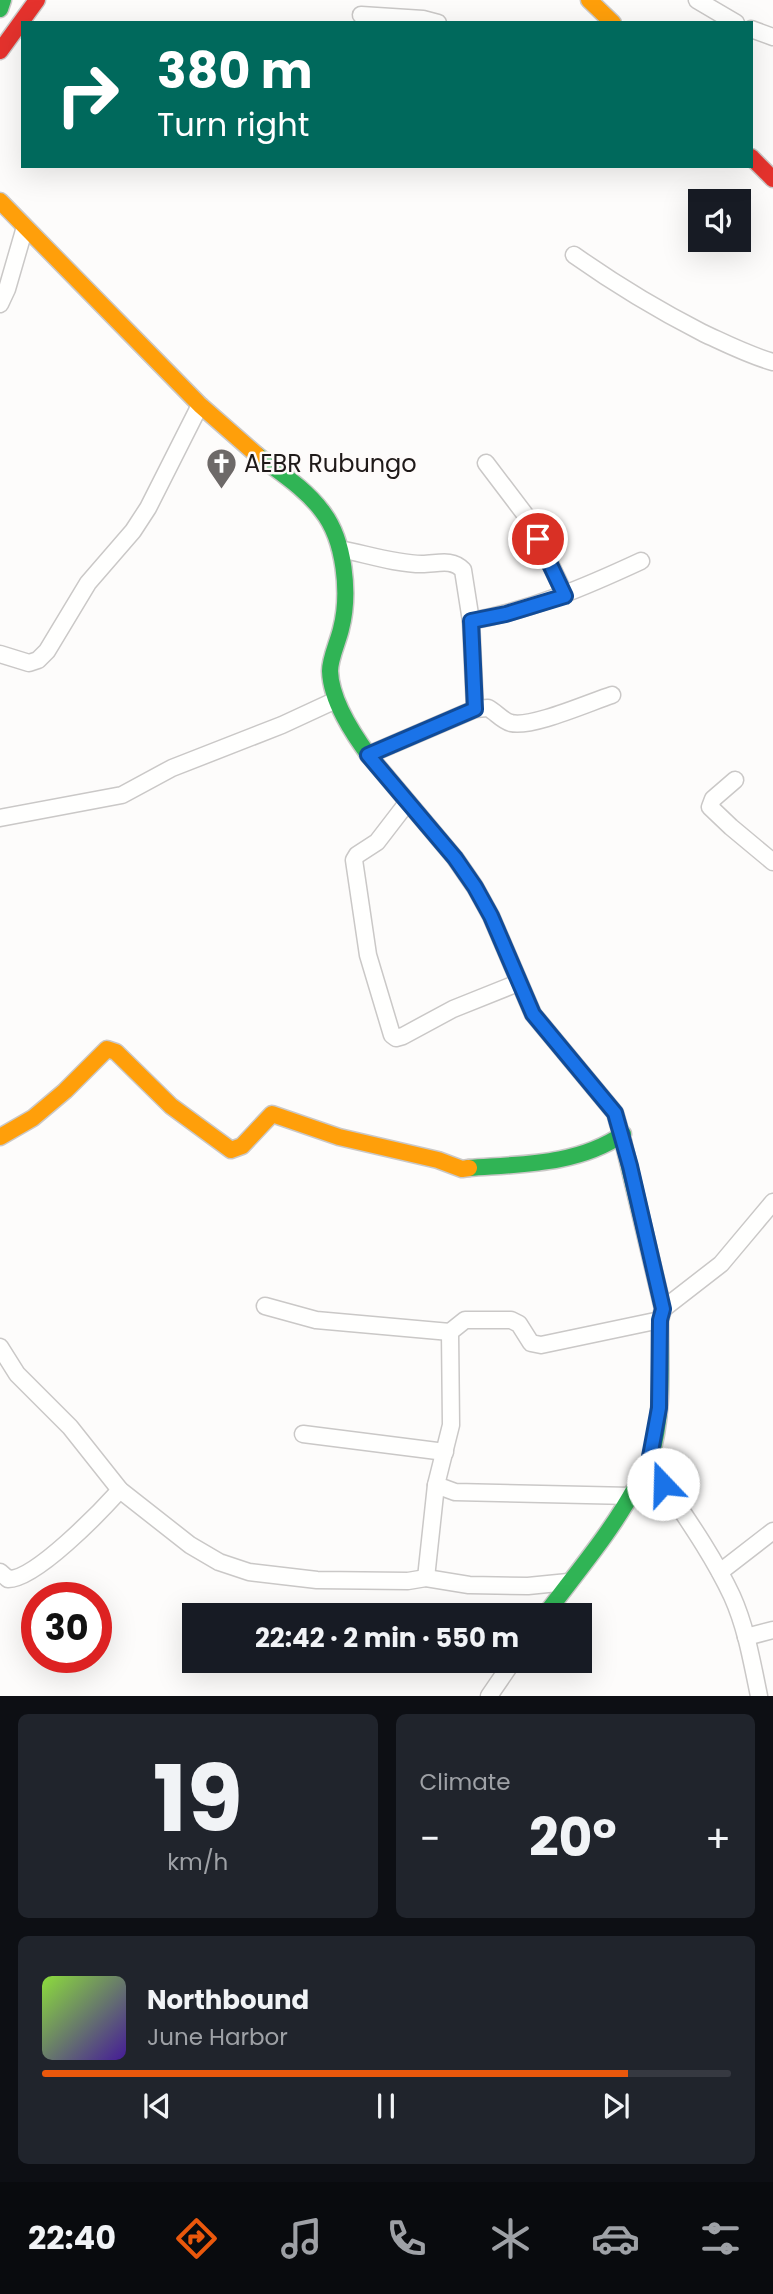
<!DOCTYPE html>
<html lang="en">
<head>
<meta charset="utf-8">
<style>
	body { margin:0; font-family:Poppins,sans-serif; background:#20242c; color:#f1f3f6; height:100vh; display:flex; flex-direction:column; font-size:26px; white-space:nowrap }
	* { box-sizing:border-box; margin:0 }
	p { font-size:23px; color:#9ea1a6 }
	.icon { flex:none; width:38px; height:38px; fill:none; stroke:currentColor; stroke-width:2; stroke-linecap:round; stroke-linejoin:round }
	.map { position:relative; height:1696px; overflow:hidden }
	.panel { display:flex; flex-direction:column; gap:18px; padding:18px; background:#0d0f14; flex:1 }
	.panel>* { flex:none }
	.guide { position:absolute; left:21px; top:21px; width:732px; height:147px; border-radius:0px; box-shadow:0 7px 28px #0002; background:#00695c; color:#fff; overflow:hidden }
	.buttons { position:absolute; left:688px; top:189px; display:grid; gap:14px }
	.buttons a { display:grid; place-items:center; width:63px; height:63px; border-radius:0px; background:#171b24; box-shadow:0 7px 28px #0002; font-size:35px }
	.speed { position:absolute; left:21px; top:1582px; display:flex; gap:14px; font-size:35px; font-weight:700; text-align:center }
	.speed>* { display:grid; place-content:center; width:91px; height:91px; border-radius:50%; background:#171b24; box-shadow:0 7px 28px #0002; line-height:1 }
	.speed .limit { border:10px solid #d22; background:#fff; color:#111 }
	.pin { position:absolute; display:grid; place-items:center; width:60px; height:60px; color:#fff; margin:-30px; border:4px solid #fff; border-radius:50%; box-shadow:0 2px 7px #0007 }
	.me { position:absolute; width:77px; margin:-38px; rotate:339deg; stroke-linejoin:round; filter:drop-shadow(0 0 5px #0008) }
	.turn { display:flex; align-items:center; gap:24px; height:147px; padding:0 21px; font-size:32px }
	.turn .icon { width:91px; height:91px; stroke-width:2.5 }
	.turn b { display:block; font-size:49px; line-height:60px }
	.big { font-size:52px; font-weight:700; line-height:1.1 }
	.panel .card { flex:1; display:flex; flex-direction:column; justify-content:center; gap:10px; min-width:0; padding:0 24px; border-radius:10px; background:#20242c }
	.panel .dial { align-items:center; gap:0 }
	.dial b { font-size:91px; line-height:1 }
	.song { display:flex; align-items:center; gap:21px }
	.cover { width:84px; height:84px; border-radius:10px; background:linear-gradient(135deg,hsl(90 70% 55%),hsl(260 70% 35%)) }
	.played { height:7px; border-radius:4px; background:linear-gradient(90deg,#ea580c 85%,#363941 85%) }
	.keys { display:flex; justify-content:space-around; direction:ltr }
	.heat { display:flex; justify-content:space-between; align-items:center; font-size:38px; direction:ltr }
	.panel .tiles { flex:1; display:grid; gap:18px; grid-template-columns:1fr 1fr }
	.card:last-child { grid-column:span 2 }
	.trip { position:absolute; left:182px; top:1603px; width:410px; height:70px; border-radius:0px; background:#171b24; box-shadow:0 7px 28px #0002; font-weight:700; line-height:70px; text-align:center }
	.menu { display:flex; height:112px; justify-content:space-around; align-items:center; background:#090b0e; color:#9ea1a6 }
	.menu .icon { width:49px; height:49px }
	.menu .on { color:#ea580c }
	.menu b { font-size:32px; color:#f1f3f6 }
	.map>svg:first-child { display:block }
</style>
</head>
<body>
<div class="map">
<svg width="773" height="1696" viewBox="0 0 773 1696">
	<rect width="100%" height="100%" fill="#fdfcfb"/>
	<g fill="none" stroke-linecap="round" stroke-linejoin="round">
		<defs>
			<g id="street">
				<polyline points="697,0 736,23"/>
				<polyline points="361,15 423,19 438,23"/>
				<polyline points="751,29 773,37"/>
				<path d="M574,255C615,284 658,310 703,333C727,344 748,355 773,362"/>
				<polyline points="0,304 7,289 25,227"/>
				<polyline points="486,463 530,521 565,595"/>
				<path d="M340,549C366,554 396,564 422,564C437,564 452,558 463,570L471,621L475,709"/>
				<path d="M471,621C531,610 585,587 641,561"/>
				<polyline points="0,654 29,663 38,660 47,651 88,583 133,531 148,508 200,405"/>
				<path d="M368,755L475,709L488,708C496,712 501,720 511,723C532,728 590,702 612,695"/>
				<polyline points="735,780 713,799 710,807 731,827 773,862"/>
				<polyline points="407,803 377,842 357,855 354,860 368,955 392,1035 396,1038 403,1036 453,1009 518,983"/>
				<polyline points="0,818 122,795 172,768 282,725 336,700"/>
				<polyline points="265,1306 316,1320 450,1332"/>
				<polyline points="663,1309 721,1264 773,1202"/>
				<polyline points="0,1347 17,1374 70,1427 120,1490 190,1545 219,1562 249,1572 317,1580 408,1581 426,1578 469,1585 528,1586 568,1582"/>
				<polyline points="303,1434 445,1452"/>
				<path d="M649,1462C677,1505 710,1549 732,1596C746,1627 752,1662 759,1696"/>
				<polyline points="631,1496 455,1492 436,1485 451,1425 450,1332 465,1320 511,1320 519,1324 531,1343 541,1345 660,1320"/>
				<path d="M0,1572L8,1579C35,1580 101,1511 120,1490"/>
				<polyline points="720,1572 773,1531"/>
				<polyline points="426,1578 436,1485"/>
				<polyline points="746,1637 773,1630"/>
				<polyline points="489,1696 513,1661"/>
			</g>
			<g id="fast">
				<polyline points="0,9 3,0"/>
				<path d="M257,455C279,472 305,488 322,511C345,540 350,594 341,629C338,642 330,658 330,671C331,701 353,734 370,757"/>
				<path d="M469,1168C522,1164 578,1165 623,1134"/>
				<path d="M545,1615C576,1573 610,1534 635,1488C640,1479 647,1469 650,1459C664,1415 660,1366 660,1320L663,1309L623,1141"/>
			</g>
			<g id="slow">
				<polyline points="589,0 613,23"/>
				<polyline points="0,201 200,405 257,455"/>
				<polyline points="370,757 455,858 475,887 491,916 533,1014 615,1113 623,1141"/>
				<polyline points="0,1137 33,1118 65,1091 107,1049 116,1052 171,1106 231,1150 242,1146 272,1114 339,1137 438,1160 462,1169 469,1168"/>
			</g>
			<g id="jam">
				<polyline points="0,51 37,0"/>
				<polyline points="751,157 773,179"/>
			</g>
		</defs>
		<use href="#street" stroke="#cac8c7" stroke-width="19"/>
		<use href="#fast" stroke="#cac8c7" stroke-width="19"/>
		<use href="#slow" stroke="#cac8c7" stroke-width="19"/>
		<use href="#jam" stroke="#cac8c7" stroke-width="19"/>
		<use href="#street" stroke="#fffffe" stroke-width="16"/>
		<use href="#fast" stroke="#30b455" stroke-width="16"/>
		<use href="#slow" stroke="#ff9f0a" stroke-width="16"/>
		<use href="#jam" stroke="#e5322d" stroke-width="16"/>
	</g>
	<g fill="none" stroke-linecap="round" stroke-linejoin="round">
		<defs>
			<polyline id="route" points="538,539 565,596 506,614 471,621 475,709 368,755 455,858 475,887 491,916 533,1014 615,1113 630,1166 663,1309 660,1320 659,1408 649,1462 663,1484"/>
		</defs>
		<use href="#route" stroke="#114b97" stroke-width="18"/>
		<use href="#route" stroke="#1a73e8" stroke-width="12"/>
	</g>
	<defs>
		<symbol id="church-pin" viewBox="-11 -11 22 30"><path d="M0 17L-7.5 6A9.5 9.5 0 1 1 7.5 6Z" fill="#6d6968" stroke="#fefbfa"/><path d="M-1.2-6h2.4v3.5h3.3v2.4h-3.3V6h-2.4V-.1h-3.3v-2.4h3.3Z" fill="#fff"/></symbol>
	</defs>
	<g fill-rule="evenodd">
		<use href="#church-pin" x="204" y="446" width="35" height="47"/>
	</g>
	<g text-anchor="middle" stroke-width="5" stroke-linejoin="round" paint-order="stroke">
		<g font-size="24" fill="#1f1a19" stroke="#fefbfa" text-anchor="start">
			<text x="244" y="472">AEBR Rubungo</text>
		</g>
	</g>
</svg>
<div class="buttons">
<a><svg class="icon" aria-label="sound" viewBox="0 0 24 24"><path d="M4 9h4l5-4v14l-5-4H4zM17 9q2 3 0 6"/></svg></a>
</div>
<div class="speed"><div class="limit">30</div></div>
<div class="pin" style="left:538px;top:539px;background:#d93025"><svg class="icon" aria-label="arrive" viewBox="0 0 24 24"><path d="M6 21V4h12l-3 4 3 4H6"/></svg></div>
<svg class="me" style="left:663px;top:1484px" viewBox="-20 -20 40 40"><circle r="19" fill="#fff"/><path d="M0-13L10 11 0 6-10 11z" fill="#1a73e8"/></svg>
<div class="trip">22:42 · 2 min · 550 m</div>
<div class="guide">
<div class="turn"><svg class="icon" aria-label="right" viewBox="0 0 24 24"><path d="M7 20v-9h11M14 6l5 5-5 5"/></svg><div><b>380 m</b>Turn right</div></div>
</div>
</div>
<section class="panel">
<div class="tiles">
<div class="card dial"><b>19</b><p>km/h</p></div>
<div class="card"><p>Climate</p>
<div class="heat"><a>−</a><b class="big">20°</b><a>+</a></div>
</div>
<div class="card">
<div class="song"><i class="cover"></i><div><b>Northbound</b><p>June Harbor</p></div></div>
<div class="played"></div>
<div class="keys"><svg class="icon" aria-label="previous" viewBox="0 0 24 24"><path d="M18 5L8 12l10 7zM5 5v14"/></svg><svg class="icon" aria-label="pause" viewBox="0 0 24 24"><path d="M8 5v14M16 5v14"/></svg><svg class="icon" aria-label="next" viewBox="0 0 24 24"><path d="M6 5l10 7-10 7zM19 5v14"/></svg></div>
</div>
</div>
</section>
<nav class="menu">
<b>22:40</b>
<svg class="icon on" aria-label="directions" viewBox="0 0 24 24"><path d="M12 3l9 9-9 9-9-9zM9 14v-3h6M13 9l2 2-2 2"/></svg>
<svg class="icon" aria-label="music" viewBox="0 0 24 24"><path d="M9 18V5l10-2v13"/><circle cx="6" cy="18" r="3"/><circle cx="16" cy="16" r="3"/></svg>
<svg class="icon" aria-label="phone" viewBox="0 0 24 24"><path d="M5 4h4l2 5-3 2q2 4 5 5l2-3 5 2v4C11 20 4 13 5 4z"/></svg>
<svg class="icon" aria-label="climate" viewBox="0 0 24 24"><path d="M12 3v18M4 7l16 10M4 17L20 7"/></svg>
<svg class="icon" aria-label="car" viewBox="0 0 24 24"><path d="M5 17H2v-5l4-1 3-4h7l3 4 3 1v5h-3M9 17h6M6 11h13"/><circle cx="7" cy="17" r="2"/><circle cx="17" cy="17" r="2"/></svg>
<svg class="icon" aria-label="filters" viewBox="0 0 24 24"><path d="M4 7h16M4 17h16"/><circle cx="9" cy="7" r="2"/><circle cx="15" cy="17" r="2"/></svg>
</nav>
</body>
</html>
